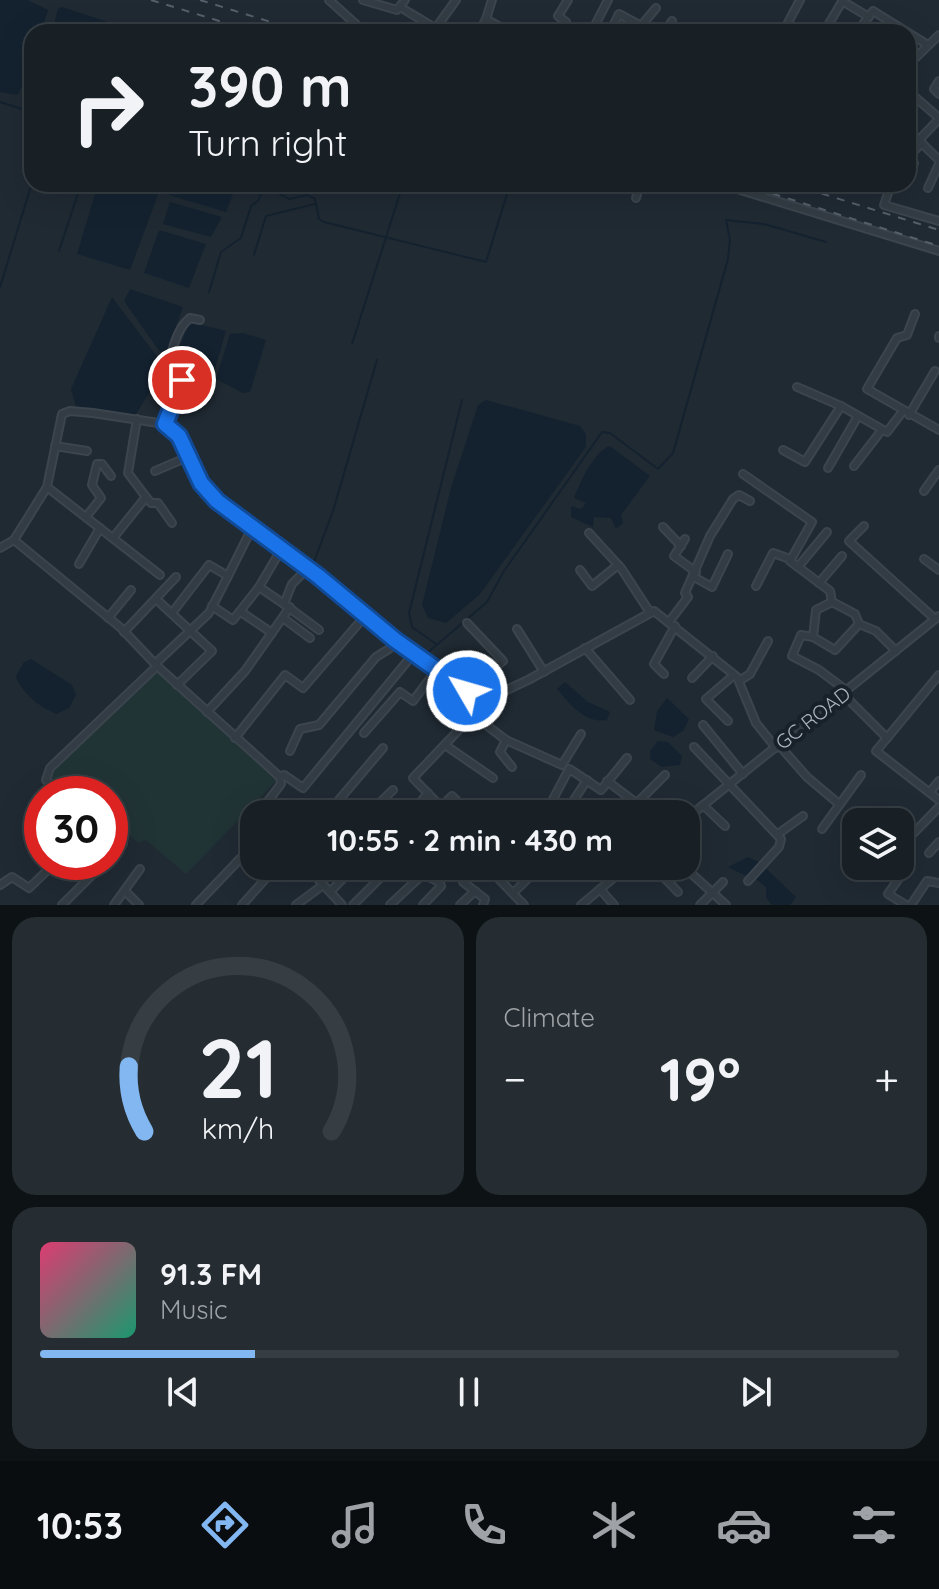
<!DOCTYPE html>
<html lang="en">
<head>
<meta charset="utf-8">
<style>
	body { margin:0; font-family:Quicksand,sans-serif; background:#252d32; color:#f1f3f6; height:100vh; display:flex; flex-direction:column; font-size:30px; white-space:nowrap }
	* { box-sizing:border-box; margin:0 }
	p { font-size:26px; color:#9fa3a7 }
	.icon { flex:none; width:44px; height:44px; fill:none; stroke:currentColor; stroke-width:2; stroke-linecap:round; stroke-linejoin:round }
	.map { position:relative; height:905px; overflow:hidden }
	.side { display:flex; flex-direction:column; gap:12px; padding:12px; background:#0d1215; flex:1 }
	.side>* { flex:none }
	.guide { position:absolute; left:24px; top:24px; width:892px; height:168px; border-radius:24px; box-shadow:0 8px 32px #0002,0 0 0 2px #363e43; background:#182026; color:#f1f3f6; overflow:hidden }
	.controls { position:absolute; left:842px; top:808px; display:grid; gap:16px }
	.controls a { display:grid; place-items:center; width:72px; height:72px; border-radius:16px; background:#182026; box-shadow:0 8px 32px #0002,0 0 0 2px #363e43; font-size:40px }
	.speed { position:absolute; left:24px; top:776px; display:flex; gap:16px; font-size:40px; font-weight:700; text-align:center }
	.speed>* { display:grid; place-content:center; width:104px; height:104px; border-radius:50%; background:#182026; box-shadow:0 8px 32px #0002,0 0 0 2px #363e43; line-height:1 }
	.speed .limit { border:12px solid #d22; background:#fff; color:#111 }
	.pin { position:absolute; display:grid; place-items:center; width:68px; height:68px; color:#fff; margin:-34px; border:4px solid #fff; border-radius:50%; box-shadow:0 2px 8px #0007 }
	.me { position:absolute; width:88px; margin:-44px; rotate:308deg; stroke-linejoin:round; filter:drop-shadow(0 0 6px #0008) }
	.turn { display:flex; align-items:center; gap:28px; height:168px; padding:0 32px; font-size:36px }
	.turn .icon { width:104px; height:104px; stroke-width:2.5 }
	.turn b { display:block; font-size:56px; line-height:68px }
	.big { font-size:60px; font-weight:700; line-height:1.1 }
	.side .tile { flex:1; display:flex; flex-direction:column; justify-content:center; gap:12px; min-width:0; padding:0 28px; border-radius:24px; background:#252d32 }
	.side .dial { align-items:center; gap:0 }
	.dial svg { height:208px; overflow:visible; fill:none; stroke:#363e43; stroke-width:7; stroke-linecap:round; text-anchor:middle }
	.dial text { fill:#f1f3f6; stroke:none }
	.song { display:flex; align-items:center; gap:24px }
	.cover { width:96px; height:96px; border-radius:12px; background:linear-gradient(135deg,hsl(340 70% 55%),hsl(160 70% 35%)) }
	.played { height:8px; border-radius:4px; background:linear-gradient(90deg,#82b7f1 25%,#363e43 25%) }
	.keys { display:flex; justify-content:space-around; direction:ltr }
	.heat { display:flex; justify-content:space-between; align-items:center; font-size:44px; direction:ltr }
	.side .tiles { flex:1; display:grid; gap:12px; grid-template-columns:1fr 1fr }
	.tile:last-child { grid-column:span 2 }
	.trip { position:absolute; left:240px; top:800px; width:460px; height:80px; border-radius:24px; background:#182026; box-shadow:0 8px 32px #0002,0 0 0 2px #363e43; font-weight:700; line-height:80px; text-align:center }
	.menu { display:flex; height:128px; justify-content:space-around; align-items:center; background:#0a0d0f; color:#9fa3a7 }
	.menu .icon { width:56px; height:56px }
	.menu .current { color:#82b7f1 }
	.menu b { font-size:36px; color:#f1f3f6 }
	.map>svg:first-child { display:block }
</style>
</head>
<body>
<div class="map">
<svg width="939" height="905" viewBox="0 0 939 905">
	<rect width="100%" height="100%" fill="#202a33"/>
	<polygon fill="#213435" points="157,668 277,780 186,874 146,840 138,843 114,821 110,825 110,794 64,794 48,774"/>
	<g fill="#142230">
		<polygon points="0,0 28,0 48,10 41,32 32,32 32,62 18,95 0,92"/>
		<polygon points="62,7 138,32 52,32 58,9"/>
		<polygon points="98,184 162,184 130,270 77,254"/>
		<polygon points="172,184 220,184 235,189 226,212 169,195"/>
		<polygon points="170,202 222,217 211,237 163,224"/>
		<polygon points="159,230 206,244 189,288 144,273"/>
		<polygon points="130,289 183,307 167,352 160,352 124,301"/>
		<polygon points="112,297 158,358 163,370 135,416 76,407 71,389"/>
		<polygon points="189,322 226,331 212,379 188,378 171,370"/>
		<polygon points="243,333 266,340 250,392 243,393 216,379 230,334"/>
		<polygon points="486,400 580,426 586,434 586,447 480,594 446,623 428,618 422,605 451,488 478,405"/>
		<path d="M610,446L650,476L621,515L623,523L616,529L611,518L594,517L593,527L571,517V506L581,509L586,503L574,498C580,482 595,450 610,446Z"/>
		<path d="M31,659L72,685L76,695L69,708L57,714C42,709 20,692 16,676L24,662Z"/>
		<path d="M565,682L588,702L610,712L607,720C585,724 570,704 557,689Z"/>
		<polygon points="667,698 689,719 683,731 673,737 654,730 657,711"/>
		<polygon points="658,741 668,742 682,756 680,765 662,767 650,759 650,751"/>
		<path d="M748,857L759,862L796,897L790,905H772L766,898V887C756,877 741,875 728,867Z"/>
	</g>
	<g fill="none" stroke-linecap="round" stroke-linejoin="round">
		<g stroke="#142230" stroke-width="2">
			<polyline points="0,102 32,112"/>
			<polyline points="262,184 289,199 307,195 315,199 319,219 324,222 486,262 510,184"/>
			<polyline points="59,251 81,184"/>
			<polyline points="254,255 266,216 315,204"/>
			<polyline points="0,287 32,183"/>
			<polyline points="209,292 221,252 241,238 251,206 258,201 265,184"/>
			<polyline points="352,344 403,184"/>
			<polyline points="312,567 333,511 377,360"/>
			<polyline points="436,644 412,627 409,613 462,400"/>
			<polyline points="426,654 487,602 504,571 602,432 610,433 658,469 673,453 728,259 730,240 726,220 764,224 826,242"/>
		</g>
		<defs>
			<g id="minor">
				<polyline points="329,0 360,28"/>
				<polyline points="363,0 397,10 405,0"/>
				<polyline points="492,0 486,19 509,32"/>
				<polyline points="842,1 869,17"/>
				<polyline points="400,7 435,28"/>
				<polyline points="592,31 608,0"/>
				<polyline points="433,32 456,0"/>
				<polyline points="479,32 486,19"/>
				<polyline points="560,32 566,22 558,16 568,0"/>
				<polyline points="610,32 619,14 643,27"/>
				<polyline points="636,32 656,8"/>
				<polyline points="665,32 672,21"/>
				<polyline points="783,32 800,0"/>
				<polyline points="824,32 843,0"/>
				<polyline points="857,32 873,11 928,45"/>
				<polyline points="908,65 939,35"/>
				<polyline points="939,81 934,89 939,94"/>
				<polyline points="908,91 939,118"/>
				<polyline points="908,130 939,160"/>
				<polyline points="919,140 939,119"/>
				<polyline points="908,157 922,143"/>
				<polyline points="908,158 914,163 908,171"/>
				<polyline points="721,184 939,251"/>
				<polyline points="891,184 884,205 939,221"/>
				<polyline points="928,188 939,164"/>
				<polyline points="636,198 640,184"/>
				<polyline points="915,314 907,335 897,338 867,389 939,430"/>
				<polyline points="939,336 939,338"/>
				<polyline points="797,387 841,406"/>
				<polyline points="909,415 935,371"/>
				<path d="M165,424L182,380L171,372C168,356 177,328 190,318L200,320"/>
				<polyline points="55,446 87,451"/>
				<polyline points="783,450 805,462 841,406 887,432 903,411"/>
				<polyline points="854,466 881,431"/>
				<polyline points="828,468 858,416"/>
				<polyline points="155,471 188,457"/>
				<polyline points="743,474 812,522 790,561 830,591 832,602 855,614 859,624 876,631 896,651"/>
				<polyline points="47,487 160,575"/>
				<polyline points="924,491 939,470"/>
				<polyline points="146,497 151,503 158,503 172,523"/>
				<polyline points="86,517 101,498 92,485 97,464 102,464 111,476"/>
				<polyline points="864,526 849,541 935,619"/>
				<polyline points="663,527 681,546"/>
				<polyline points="589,533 621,568 649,611"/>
				<polyline points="113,538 146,497 128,473 137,419"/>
				<polyline points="685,539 674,556 696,572"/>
				<polyline points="14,540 47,487 62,414 70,411 93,413 165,424 179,436 201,483 217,501 479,703 528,680 654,611 737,677 756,723 776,748"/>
				<polyline points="0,548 14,540 121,628 157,666 280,777 284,775 303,788 414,653"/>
				<polyline points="924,559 939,570"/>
				<polyline points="79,564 100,528"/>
				<polyline points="798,567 827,532"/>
				<polyline points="308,568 292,584 284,604 319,630"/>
				<polyline points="580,570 592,586 618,565"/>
				<polyline points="694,577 712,587 728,554"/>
				<polyline points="819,583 842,556"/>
				<polyline points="756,586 773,553 790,559"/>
				<polyline points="259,587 284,604"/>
				<polyline points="156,599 212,651 177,685"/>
				<polyline points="212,606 233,620 259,587 282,548"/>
				<polyline points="241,612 272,633"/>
				<polyline points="172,613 209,565 228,576 253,526"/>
				<polyline points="108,618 131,590"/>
				<polyline points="283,618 310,638"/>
				<polyline points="669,622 688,597 685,593 710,536 733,499 739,495 750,501"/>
				<polyline points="517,629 544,672"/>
				<polyline points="124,632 176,577"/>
				<polyline points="813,637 816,610 832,602"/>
				<polyline points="585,648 630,700"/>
				<polyline points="157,662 209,613 228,576"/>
				<polyline points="664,674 654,664 675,626"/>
				<polyline points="692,678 713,656"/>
				<polyline points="739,681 750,674 768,641"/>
				<polyline points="467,691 503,661 467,623"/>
				<polyline points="847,691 819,670 792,656 801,635 813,637 835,650 859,624"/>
				<polyline points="843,694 887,738 876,751 939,800"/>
				<polyline points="207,712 245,671 290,607"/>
				<polyline points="473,715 506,740 562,765 581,734"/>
				<polyline points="728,721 706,699 734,675"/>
				<polyline points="703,725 743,774"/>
				<polyline points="364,733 400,692 413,701 438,668"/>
				<polyline points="235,738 285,675 303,688 365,616"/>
				<polyline points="887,738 939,675"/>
				<polyline points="506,740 500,752 512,767"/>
				<polyline points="445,745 493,778"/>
				<polyline points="779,745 807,777 839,804"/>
				<polyline points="694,747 781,839 779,847 748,881"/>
				<polyline points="290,751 300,729 319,725 376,657 389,649 395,640"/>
				<polyline points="569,769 551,803 569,814"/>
				<polyline points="571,770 601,790 627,758"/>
				<polyline points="607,781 651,814"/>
				<polyline points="930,792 939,781"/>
				<polyline points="428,793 419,804 428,814"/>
				<polyline points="58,794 46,780 50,768 157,666"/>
				<polyline points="637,803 665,775"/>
				<polyline points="703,805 725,826"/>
				<polyline points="566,812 587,780"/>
				<polyline points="258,814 281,784 280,777"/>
				<polyline points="327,814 383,748"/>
				<polyline points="368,814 393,790"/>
				<polyline points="470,814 452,796 441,807 413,778 473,715 479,703"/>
				<polyline points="686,819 939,616"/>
				<polyline points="822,829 861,775"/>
				<polyline points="778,834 803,816"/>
				<polyline points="906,841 939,807"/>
				<polyline points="929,853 939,842"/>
				<polyline points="110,857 123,844"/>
				<polyline points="306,866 342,905"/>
				<polyline points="653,866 678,892"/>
				<polyline points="683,866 726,905"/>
				<polyline points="887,866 900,877 888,894 906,905"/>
				<polyline points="495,875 524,905"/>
				<polyline points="463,882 485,899 483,905"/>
				<polyline points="0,885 12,877 29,888 56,862"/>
				<polyline points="600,889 614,905"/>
				<polyline points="126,892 139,905"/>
				<polyline points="330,892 355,866"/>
				<polyline points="513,893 541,866"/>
				<polyline points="62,905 105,862"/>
				<polyline points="114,905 140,869"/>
				<polyline points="196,905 254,844"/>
				<polyline points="242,905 277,866"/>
				<polyline points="296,905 323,885"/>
				<polyline points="353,905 392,866"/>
				<polyline points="390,905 423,874 439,882"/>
				<polyline points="423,905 441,886 439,882 452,866"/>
				<polyline points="460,905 475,891"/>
				<polyline points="581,905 628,866"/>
				<polyline points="700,905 723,882"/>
				<polyline points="911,905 927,881 939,883"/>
			</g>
		</defs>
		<use href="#minor" stroke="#3c454e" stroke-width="10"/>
		<use href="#minor" stroke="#333c44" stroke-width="6"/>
		<g stroke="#55606b" stroke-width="2" stroke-dasharray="8 8" stroke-linecap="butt">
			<polyline points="151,0 255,32"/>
			<polyline points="200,0 303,32"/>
			<polyline points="742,184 939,246"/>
			<polyline points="791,184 939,230"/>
		</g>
	</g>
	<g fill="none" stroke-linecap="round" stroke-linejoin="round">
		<defs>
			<polyline id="route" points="182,380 165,424 179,436 201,483 217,501 318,576 395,640 467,691"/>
		</defs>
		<use href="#route" stroke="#114b97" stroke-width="20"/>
		<use href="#route" stroke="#1a73e8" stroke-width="14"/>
	</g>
	<g text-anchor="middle" stroke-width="8" stroke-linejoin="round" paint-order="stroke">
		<g font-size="20" fill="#acb6c2" stroke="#182129">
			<text transform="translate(813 718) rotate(-38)" y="7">GC ROAD</text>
		</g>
	</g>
</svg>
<div class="controls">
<a><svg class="icon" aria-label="layers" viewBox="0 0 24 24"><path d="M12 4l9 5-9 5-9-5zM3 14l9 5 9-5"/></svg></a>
</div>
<div class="speed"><div class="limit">30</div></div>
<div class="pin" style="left:182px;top:380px;background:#d93025"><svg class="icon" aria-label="arrive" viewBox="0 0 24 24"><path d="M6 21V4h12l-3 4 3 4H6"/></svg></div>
<svg class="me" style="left:467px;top:691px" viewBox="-20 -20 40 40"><circle r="17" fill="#1a73e8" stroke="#fff" stroke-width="3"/><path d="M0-11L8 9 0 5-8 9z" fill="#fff"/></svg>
<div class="trip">10:55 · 2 min · 430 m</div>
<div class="guide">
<div class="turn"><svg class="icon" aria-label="right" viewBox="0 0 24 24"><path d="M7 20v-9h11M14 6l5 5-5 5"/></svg><div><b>390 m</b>Turn right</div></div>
</div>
</div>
<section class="side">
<div class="tiles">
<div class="tile dial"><svg viewBox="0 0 100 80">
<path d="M14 69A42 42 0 1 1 86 69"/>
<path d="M14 69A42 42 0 0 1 8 44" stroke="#82b7f1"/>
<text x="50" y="56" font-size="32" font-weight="700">21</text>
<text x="50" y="72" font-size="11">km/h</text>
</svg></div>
<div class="tile"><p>Climate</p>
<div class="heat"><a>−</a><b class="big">19°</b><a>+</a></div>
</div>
<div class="tile">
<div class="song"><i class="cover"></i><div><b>91.3 FM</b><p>Music</p></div></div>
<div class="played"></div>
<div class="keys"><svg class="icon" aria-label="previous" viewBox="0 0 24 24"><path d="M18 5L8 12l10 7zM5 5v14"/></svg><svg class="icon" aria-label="pause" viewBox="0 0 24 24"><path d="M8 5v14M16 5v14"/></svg><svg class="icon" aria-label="next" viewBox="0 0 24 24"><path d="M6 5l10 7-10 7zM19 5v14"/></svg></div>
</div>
</div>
</section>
<nav class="menu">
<b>10:53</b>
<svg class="icon current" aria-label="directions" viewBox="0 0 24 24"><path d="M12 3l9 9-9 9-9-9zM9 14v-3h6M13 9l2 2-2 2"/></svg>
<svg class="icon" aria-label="music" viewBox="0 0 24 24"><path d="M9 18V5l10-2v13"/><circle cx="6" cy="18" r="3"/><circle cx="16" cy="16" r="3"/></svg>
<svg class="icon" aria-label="phone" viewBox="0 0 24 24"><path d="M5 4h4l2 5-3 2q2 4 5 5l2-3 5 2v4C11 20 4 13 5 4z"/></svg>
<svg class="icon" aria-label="climate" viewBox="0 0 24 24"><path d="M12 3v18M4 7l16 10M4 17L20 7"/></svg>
<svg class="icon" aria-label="car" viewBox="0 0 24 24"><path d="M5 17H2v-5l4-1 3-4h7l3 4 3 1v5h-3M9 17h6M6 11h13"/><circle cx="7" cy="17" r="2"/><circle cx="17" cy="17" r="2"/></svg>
<svg class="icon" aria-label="filters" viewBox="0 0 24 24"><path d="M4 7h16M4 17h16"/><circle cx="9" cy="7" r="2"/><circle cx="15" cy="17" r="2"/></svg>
</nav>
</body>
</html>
